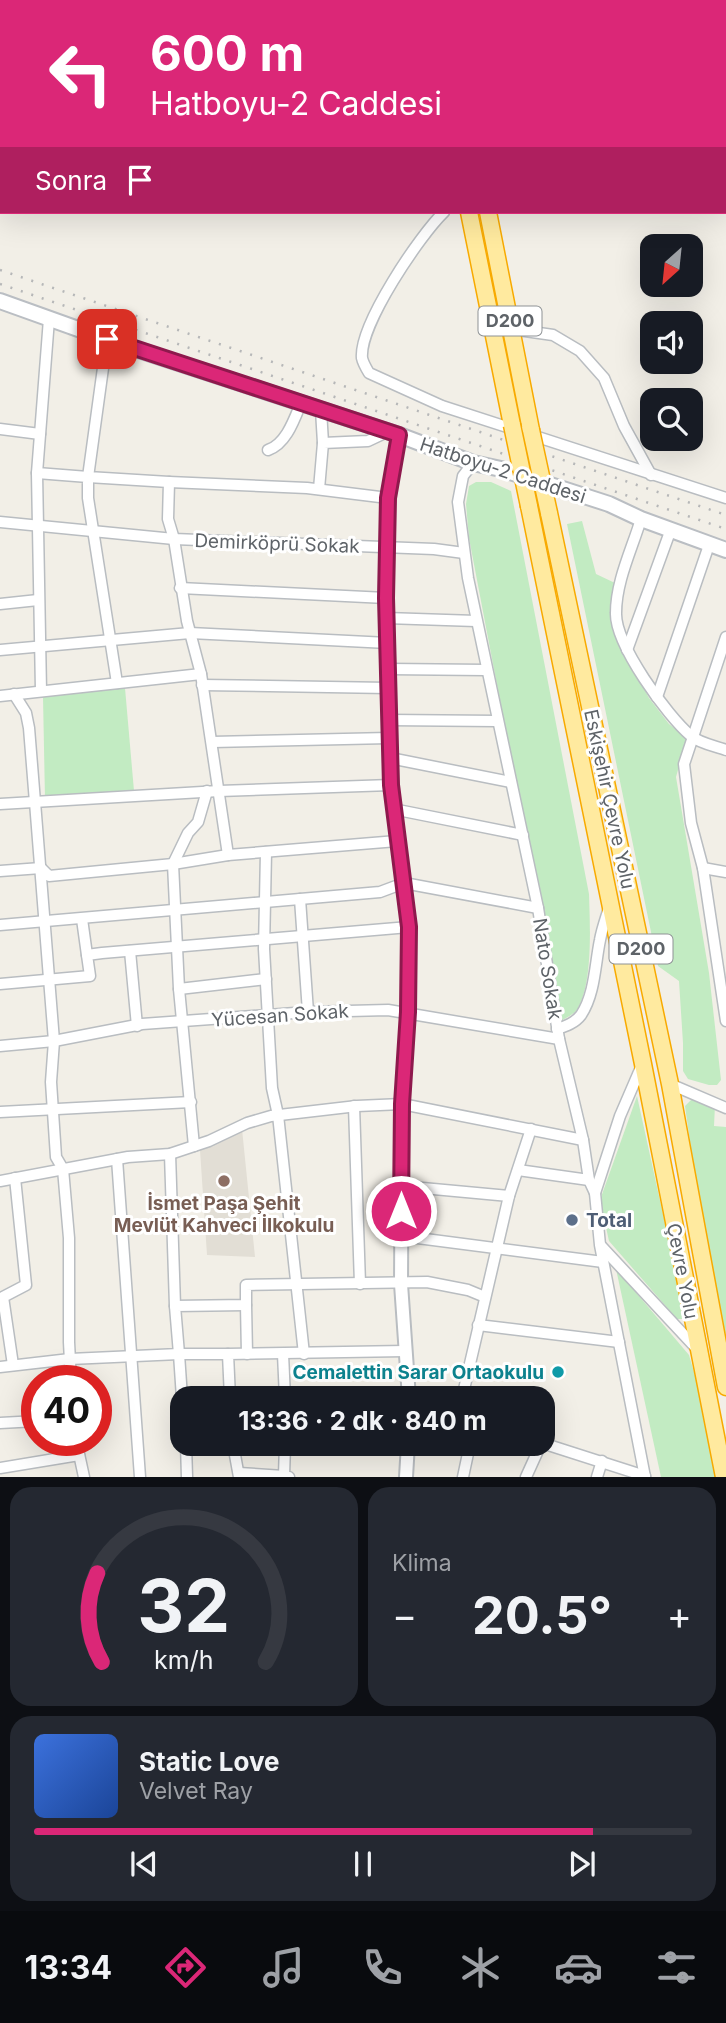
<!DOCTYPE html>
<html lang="tr">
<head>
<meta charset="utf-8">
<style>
	body { margin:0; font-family:Inter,sans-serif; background:#242831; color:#f1f3f6; height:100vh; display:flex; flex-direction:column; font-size:26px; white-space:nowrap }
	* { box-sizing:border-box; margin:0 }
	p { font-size:23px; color:#9ea1a6 }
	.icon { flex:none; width:38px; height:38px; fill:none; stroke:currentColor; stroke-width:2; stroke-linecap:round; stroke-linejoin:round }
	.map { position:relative; height:1477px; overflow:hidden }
	.sheet { display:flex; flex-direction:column; gap:10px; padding:10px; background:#0d0f14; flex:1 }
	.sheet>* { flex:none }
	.hud { position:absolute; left:0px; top:0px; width:726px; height:214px; box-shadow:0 7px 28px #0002; background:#db2777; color:#fff; overflow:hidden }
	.needle { width:46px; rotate:207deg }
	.controls { position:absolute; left:640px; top:234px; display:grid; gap:14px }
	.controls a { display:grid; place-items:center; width:63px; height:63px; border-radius:14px; background:#171b24; box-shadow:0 7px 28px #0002; font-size:35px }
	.speed { position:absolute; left:21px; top:1365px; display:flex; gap:14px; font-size:35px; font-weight:700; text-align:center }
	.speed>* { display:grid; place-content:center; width:91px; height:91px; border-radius:50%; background:#171b24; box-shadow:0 7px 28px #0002; line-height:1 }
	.speed .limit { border:10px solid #d22; background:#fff; color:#111 }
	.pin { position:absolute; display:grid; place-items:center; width:60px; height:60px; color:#fff; margin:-30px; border-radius:14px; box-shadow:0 4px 10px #0006 }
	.me { position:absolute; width:77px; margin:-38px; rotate:0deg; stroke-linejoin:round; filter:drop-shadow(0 0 5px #0008) }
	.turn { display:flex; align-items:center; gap:24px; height:147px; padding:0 35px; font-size:32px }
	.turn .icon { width:91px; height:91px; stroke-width:2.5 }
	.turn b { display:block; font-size:49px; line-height:60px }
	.then { display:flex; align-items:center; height:66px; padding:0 35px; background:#0003; gap:14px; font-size:26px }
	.big { font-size:52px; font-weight:700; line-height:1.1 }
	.sheet .card { flex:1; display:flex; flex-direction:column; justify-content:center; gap:10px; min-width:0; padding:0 24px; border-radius:21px; background:#242831 }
	.sheet .dial { align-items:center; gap:0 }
	.dial svg { height:182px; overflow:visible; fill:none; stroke:#363941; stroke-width:7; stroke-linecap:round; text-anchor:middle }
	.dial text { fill:#f1f3f6; stroke:none }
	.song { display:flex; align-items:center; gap:21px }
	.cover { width:84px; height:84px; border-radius:10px; background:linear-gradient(135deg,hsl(220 70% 55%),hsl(220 70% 35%)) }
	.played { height:7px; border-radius:4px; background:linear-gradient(90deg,#db2777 85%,#363941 85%) }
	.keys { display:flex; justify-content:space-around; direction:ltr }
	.heat { display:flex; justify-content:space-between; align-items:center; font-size:38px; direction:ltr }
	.sheet .tiles { flex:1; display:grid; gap:10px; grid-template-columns:1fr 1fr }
	.card:last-child { grid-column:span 2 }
	.trip { position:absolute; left:170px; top:1386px; width:385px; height:70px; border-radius:21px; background:#171b24; box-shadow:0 7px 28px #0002; font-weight:700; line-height:70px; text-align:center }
	.dock { display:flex; height:112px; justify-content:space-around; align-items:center; background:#090b0e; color:#9ea1a6 }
	.dock .icon { width:49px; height:49px }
	.dock .active { color:#db2777 }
	.dock b { font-size:32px; color:#f1f3f6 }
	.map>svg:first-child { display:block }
</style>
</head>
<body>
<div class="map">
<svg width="726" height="1477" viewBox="0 0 726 1477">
	<rect width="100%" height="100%" fill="#f2efe7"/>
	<polygon fill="#e2ded5" points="242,1129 255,1257 207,1255 200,1150"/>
	<g fill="#c2ebc2">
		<path d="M476,482H491L511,491L589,894C590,924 593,982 578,1008C575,1014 567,1017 561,1021L469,538L466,504L469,486Z"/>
		<polygon points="582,521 596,574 615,583 612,617 622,648 649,698 669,724 687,738 676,777 709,973 721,1080 717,1085 709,1085 688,1079 683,1071 683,1043 679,981 658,966 567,524"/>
		<polygon points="125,688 134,791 45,799 43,697"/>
		<polygon points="637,1096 686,1319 677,1319 609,1241 600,1200"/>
		<polygon points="694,1097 715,1105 714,1126 726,1127 726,1337 698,1199 685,1106"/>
		<polygon points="616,1269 689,1355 701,1396 718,1477 661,1477"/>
	</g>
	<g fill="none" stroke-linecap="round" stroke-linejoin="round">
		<defs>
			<g id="minor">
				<path d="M444,212C420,235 359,325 362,358C363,363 366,368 369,373L442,406L726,498"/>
				<polyline points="511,329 553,335 580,351 604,378 624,426 651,475"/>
				<polyline points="107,339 88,477 169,482 168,519 174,539 187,621 201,674 228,855"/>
				<polyline points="321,410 323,443"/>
				<polyline points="0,429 40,434"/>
				<path d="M268,450C286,444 294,420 301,403"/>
				<polyline points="473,463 463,476 458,502 468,578 538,908 559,1039 583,1140 589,1180 595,1193 600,1245 645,1477"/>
				<polyline points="37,473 88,477 88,498 117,683"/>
				<polyline points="169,482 307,488 388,498"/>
				<polyline points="319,489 323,443 368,441 387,432"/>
				<path d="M641,519C632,549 616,581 616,613C615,644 667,716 691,736C699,743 715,746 726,750"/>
				<polyline points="0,522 174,539 434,549 464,553"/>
				<polyline points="180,588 386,598"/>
				<polyline points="0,604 38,600"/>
				<polyline points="386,618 476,621"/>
				<polyline points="726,637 684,764 691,823 703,868 726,1021"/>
				<polyline points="0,650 190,633 388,643"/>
				<polyline points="627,650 671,529"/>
				<polyline points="388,669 486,670"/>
				<polyline points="202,685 388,688"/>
				<polyline points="41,691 37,473 49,319"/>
				<polyline points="14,694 26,713 29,728 35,802 54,1041 51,1082 56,1157 63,1169 69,1238 69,1342 71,1381"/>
				<polyline points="0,696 201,674"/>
				<polyline points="657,697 709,545"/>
				<polyline points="388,720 497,721"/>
				<polyline points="212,742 389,738"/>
				<polyline points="390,758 511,782"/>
				<polyline points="0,804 219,791 391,785"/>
				<polyline points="393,809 523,835"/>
				<polyline points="266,852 264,949 272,1088 278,1115 304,1354"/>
				<polyline points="703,868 726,872"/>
				<polyline points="0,871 41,868 49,876 173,864 228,855 397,841"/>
				<polyline points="300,899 308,1012"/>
				<polyline points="82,919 87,955"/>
				<polyline points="0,925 380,892 404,883 538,908"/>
				<polyline points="130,951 137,1026"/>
				<polyline points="0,984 90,976 87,955 102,953 409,927"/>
				<polyline points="179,989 266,979"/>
				<path d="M557,1029C566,1026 575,1023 581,1015C595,994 595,964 600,940C602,929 606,918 609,908"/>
				<polyline points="0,1046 54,1041 142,1024 308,1012 388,1010 559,1039"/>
				<polyline points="670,1084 726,1108"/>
				<polyline points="354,1106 360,1284"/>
				<polyline points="0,1112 191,1102"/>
				<polyline points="194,1146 179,989 173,864 188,833 198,822 207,791"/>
				<polyline points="170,1154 175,1306"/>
				<polyline points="117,1159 140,1477"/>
				<polyline points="518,1170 589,1180"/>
				<polyline points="0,1181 128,1157 170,1154 209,1141 247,1123 271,1116 357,1106 402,1104 583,1140"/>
				<polyline points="401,1186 509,1196"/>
				<polyline points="595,1193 620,1116 642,1065"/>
				<polyline points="402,1236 603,1262"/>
				<polyline points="601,1246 698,1350"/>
				<polyline points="246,1305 247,1354"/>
				<polyline points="478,1325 619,1342"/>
				<polyline points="283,1354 285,1398"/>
				<polyline points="13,1365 3,1297 26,1285 15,1178"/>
				<polyline points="0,1367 70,1359 179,1354 175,1306 246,1305 246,1285 427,1282 468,1290 485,1297"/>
				<polyline points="182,1398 179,1354 228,1354"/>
				<polyline points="230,1398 228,1354 405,1351"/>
				<polyline points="462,1398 509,1196 531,1129"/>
				<polyline points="0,1423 37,1421"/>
				<polyline points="76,1440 84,1477"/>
				<polyline points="542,1443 645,1476"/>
				<polyline points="186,1444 187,1477"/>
				<polyline points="233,1444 239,1477"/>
				<polyline points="285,1444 284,1476 289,1477"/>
				<polyline points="0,1468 79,1455"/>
				<polyline points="239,1473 284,1476"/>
				<polyline points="463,1477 470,1444"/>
				<polyline points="526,1477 541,1444"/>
				<polyline points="597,1477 602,1461"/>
			</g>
			<g id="tertiary">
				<polyline points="399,435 388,498 386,598 391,785 409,927 408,1012 402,1104 401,1284 409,1398"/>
				<polyline points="406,1477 408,1444"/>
			</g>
			<polyline id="secondary" points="0,301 120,344 399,435 473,463 501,469 609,504 641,519 726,550"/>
			<g id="trunk">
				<polyline points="427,0 427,2"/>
				<polyline points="447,0 448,2"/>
				<polyline points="469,212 512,425"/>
				<polyline points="488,212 531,430"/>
				<polyline points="529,506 643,1064 724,1477"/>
				<polyline points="549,513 670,1084 726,1387"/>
			</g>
		</defs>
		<use href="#minor" stroke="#b9bdc1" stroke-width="13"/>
		<use href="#tertiary" stroke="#b9bdc1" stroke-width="16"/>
		<use href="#secondary" stroke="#babec3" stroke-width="18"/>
		<use href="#trunk" stroke="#f8aa00" stroke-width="19"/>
		<use href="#minor" stroke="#fff" stroke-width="10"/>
		<use href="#tertiary" stroke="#fff" stroke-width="12"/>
		<use href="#secondary" stroke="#fff" stroke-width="14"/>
		<use href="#trunk" stroke="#ffea9f" stroke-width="16"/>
		<g stroke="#b6b7b8" stroke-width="2.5" stroke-dasharray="2 9" stroke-linecap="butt">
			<polyline points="0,270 726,515"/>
			<polyline points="0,284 726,529"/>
		</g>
		<defs>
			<g id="trunk-bridge">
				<polyline points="512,425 529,506"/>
				<polyline points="531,430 549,513"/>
			</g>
		</defs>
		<use href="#trunk-bridge" stroke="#f8aa00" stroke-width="19" stroke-linecap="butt"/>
		<use href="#trunk-bridge" stroke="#ffea9f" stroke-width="16"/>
	</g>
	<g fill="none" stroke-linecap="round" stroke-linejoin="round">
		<defs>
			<polyline id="route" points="107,339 399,435 388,498 386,598 391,785 409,927 408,1012 402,1104 401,1211"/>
		</defs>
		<use href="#route" stroke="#8e194d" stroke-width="18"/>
		<use href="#route" stroke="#db2777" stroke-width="12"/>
	</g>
	<circle fill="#8d6e63" stroke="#fff" stroke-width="2.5" cx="224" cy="1181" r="7"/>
	<circle fill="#5c6f8a" stroke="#fff" stroke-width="2.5" cx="572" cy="1220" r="7"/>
	<circle fill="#0f9aa8" stroke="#fff" stroke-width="2.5" cx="558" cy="1372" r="7"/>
	<g text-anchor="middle" stroke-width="6" stroke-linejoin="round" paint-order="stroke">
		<g fill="#fff" stroke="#8e9295" stroke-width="2">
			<rect x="478.5" y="306.5" width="63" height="29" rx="5"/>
			<rect x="609.5" y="934.5" width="63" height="29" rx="5"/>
		</g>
		<g font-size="18" font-weight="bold" fill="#5e6368">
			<text x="510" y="327">D200</text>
			<text x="641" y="955">D200</text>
		</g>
		<g font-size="19" fill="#5e6368" stroke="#fff">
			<text transform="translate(503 470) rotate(18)" y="7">Hatboyu-2 Caddesi</text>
			<text transform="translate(277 543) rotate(2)" y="7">Demirköprü Sokak</text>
			<text transform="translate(610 799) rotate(78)" y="7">Eskişehir Çevre Yolu</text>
			<text transform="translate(548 969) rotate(81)" y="7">Nato Sokak</text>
			<text transform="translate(280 1015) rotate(-4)" y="7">Yücesan Sokak</text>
			<text transform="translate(683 1271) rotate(79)" y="7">Çevre Yolu</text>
		</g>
		<g font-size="19" font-weight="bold" fill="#785e54" stroke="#fff">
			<text x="224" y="1210">İsmet Paşa Şehit<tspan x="224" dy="22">Mevlüt Kahveci İlkokulu</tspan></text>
		</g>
		<g font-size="19" font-weight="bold" fill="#4e5e75" stroke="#fff" text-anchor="start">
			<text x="586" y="1227">Total</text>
		</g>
		<g font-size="19" font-weight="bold" fill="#0d838f" stroke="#fff" text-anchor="end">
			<text x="544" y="1379">Cemalettin Sarar Ortaokulu</text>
		</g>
	</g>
</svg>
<div class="controls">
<a><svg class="needle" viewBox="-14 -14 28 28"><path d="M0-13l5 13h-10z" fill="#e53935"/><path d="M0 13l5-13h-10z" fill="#9ea1a6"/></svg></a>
<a><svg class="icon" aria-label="sound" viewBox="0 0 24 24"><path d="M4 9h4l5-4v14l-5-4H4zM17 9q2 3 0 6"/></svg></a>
<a><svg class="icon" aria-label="search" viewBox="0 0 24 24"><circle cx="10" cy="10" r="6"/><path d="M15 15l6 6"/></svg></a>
</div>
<div class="speed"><div class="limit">40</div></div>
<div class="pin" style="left:107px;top:339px;background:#d93025"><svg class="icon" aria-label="arrive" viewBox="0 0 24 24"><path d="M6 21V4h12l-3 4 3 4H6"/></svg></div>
<svg class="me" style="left:401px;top:1211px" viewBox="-20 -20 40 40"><circle r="17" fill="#db2777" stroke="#fff" stroke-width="3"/><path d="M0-11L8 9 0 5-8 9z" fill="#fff"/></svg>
<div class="trip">13:36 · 2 dk · 840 m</div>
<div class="hud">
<div class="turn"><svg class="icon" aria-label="left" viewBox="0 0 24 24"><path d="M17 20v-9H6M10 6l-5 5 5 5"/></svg><div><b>600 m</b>Hatboyu-2 Caddesi</div></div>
<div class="then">Sonra<svg class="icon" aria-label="arrive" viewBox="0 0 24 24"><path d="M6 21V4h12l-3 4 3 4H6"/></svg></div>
</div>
</div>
<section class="sheet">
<div class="tiles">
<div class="card dial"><svg viewBox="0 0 100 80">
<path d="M14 69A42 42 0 1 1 86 69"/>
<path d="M14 69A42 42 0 0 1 12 30" stroke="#db2777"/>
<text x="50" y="56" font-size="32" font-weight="700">32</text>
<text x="50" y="72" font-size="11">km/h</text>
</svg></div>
<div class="card"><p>Klima</p>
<div class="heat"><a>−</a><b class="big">20.5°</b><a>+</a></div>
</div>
<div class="card">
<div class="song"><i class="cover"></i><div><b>Static Love</b><p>Velvet Ray</p></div></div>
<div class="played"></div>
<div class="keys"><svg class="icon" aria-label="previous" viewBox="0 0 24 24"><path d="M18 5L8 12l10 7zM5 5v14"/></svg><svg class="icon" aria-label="pause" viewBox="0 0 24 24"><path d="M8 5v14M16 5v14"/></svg><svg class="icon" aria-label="next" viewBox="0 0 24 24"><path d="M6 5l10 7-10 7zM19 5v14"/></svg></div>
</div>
</div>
</section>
<nav class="dock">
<b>13:34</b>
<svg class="icon active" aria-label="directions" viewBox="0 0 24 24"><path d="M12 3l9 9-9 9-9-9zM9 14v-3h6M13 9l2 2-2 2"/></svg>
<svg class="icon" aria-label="music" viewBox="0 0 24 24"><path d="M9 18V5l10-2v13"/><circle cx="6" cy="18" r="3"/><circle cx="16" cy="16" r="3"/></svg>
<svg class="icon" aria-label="phone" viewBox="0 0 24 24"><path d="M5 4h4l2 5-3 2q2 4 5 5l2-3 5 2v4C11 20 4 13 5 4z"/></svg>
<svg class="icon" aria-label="climate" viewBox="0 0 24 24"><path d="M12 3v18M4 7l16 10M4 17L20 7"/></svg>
<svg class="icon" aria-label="car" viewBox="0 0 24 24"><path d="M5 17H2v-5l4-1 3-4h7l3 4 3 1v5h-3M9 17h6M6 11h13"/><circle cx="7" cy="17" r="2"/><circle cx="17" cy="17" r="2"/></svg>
<svg class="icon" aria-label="filters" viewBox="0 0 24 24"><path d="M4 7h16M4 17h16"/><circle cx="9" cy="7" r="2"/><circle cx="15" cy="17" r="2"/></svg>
</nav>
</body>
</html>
